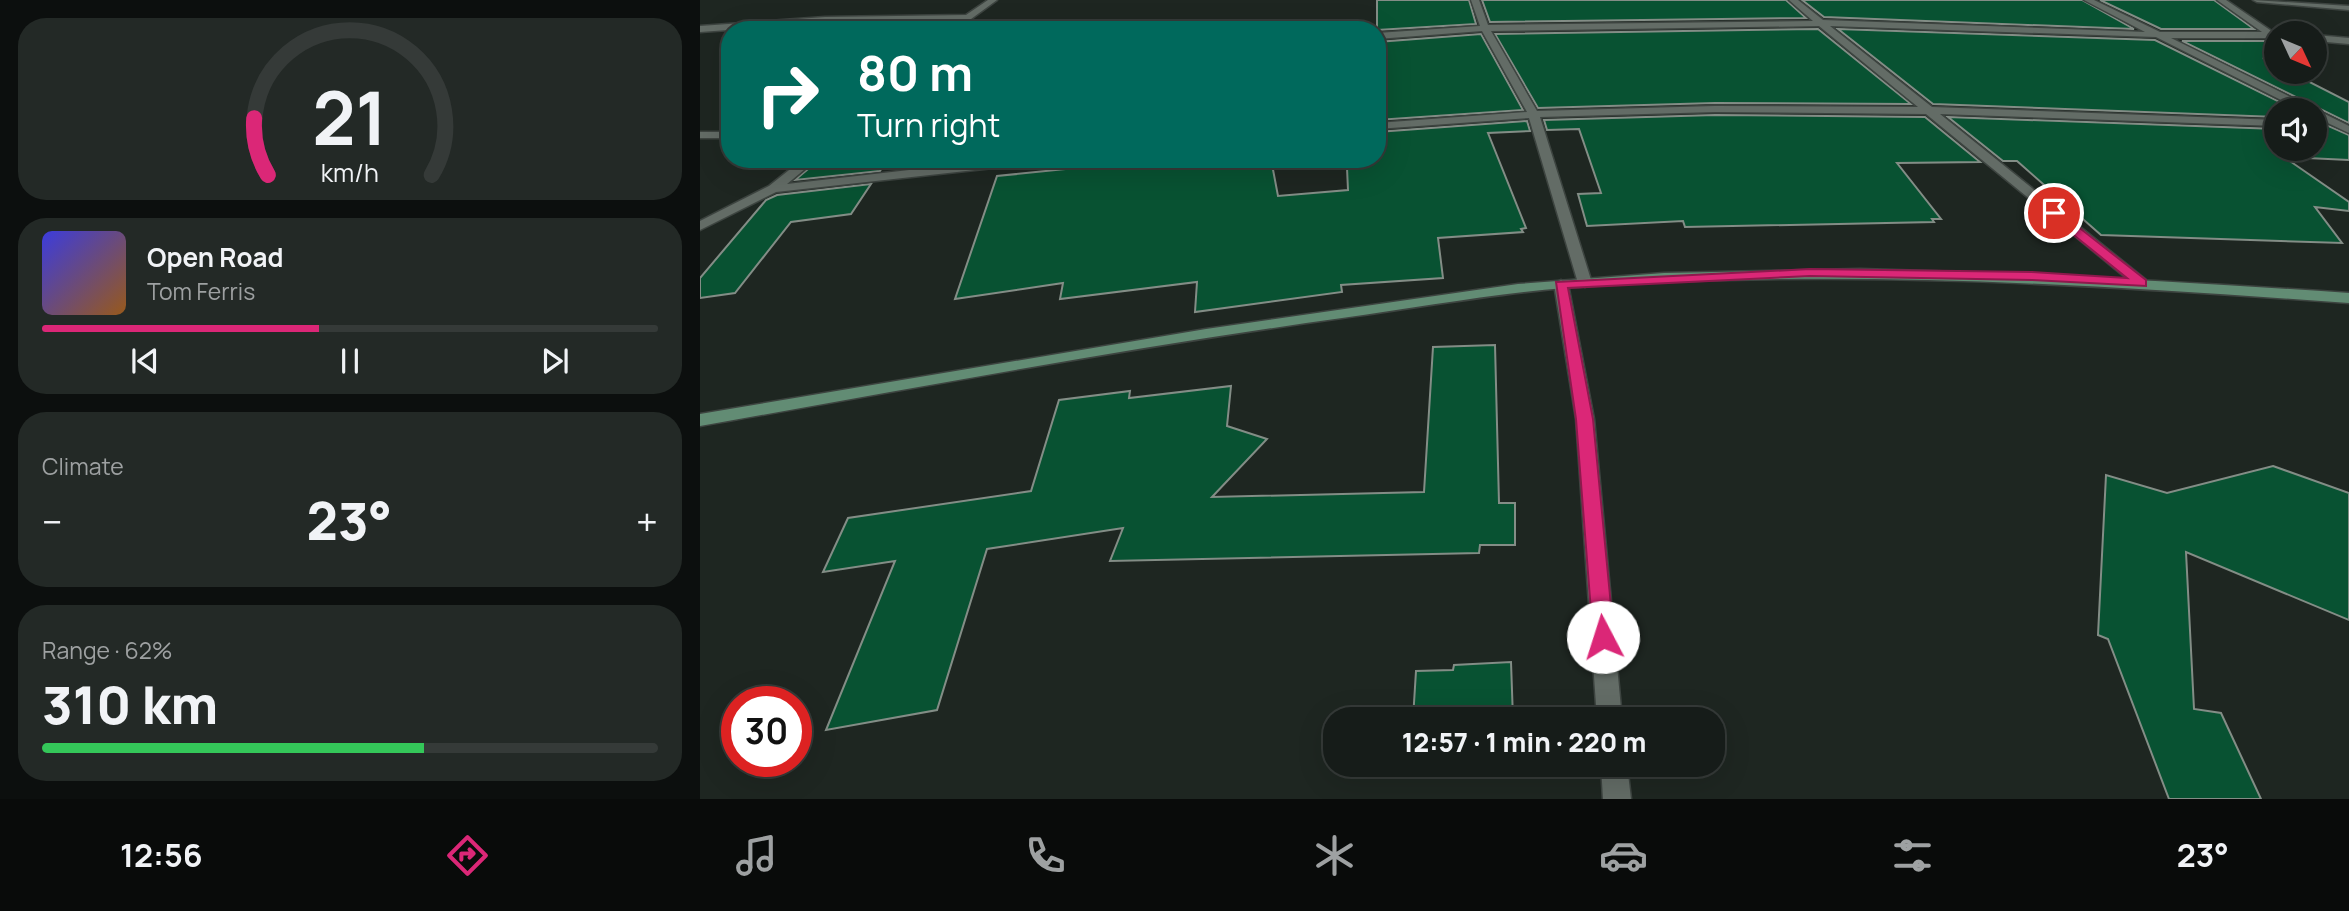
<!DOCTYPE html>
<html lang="en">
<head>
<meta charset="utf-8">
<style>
	body { margin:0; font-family:Manrope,sans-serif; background:#232926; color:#f1f3f6; height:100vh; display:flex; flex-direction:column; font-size:26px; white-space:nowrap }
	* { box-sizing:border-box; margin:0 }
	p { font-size:23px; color:#9ea1a2 }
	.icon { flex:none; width:38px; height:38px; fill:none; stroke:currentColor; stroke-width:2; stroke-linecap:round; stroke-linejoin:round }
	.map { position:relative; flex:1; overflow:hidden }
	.drawer { display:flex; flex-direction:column; gap:18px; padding:18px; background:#0c0f0e; width:700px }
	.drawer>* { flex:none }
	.banner { position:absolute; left:21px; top:21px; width:665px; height:147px; border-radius:28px; box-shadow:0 7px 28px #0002,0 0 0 2px #353a38; background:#00695c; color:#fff; overflow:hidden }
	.needle { width:46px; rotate:134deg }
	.controls { position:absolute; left:1564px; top:21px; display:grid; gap:14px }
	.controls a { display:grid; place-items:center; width:63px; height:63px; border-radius:50%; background:#161c19; box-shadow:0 7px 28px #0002,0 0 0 2px #353a38; font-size:35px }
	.speed { position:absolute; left:21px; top:686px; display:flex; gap:14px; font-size:35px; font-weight:700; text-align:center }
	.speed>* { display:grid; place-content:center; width:91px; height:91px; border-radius:50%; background:#161c19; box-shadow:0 7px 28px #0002,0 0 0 2px #353a38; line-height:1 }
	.speed .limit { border:10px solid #d22; background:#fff; color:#111 }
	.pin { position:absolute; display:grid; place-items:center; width:60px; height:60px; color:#fff; margin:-30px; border:4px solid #fff; border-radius:50%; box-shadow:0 2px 7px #0007 }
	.me { position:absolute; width:77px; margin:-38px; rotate:355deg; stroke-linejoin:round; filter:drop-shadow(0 0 5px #0008) }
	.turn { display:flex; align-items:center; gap:24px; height:147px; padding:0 21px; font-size:32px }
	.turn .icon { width:91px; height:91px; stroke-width:2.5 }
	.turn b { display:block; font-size:49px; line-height:60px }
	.big { font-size:52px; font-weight:800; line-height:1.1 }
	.drawer .card { flex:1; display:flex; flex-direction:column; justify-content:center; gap:10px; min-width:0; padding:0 24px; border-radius:28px; background:#232926 }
	.drawer .dial { align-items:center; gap:0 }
	.dial svg { height:182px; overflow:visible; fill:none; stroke:#353a38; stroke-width:7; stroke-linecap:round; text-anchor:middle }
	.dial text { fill:#f1f3f6; stroke:none }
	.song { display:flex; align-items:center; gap:21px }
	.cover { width:84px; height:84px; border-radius:10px; background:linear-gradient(135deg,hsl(240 70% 55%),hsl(30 70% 35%)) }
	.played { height:7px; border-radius:4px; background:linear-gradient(90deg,#db2777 45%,#353a38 45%) }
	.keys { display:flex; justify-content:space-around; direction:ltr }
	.heat { display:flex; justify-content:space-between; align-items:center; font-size:38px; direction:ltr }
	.charge { height:10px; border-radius:5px; background:linear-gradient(90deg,#34c759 62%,#353a38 0) }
	.trip { position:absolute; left:623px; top:707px; width:402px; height:70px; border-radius:28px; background:#161c19; box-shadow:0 7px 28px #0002,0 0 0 2px #353a38; font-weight:800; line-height:70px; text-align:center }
	.menu { display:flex; height:112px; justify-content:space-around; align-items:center; background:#090b0a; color:#9ea1a2 }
	.menu .icon { width:49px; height:49px }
	.menu .selected { color:#db2777 }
	.menu b { font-size:32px; color:#f1f3f6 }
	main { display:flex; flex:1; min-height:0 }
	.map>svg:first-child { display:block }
</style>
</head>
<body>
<main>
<section class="drawer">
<div class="card dial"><svg viewBox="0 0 100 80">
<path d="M14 69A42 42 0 1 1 86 69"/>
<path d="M14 69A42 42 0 0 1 8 44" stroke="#db2777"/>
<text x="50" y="56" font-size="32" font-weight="700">21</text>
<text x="50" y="72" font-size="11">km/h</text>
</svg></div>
<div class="card">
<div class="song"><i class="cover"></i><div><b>Open Road</b><p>Tom Ferris</p></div></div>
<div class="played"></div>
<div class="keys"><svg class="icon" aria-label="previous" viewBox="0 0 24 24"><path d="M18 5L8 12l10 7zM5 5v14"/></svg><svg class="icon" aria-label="pause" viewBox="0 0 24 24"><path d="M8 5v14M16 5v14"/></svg><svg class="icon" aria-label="next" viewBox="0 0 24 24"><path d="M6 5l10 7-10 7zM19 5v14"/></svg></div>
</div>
<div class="card"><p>Climate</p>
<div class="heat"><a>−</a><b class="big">23°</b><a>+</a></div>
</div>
<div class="card"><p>Range · 62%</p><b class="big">310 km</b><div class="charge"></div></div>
</section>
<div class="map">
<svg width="1649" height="799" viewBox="0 0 1649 799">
	<rect width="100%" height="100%" fill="#1e2621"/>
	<g fill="#085232" stroke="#838d86" stroke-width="2">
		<polygon points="677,0 769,0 776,24 677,30"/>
		<polygon points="782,0 1086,0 1106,18 790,22"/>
		<polygon points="1102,0 1382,0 1434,29 1124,17"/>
		<polygon points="1400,0 1514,0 1554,29 1461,29"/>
		<polygon points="1118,29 1211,104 1015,103 838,108 795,34"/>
		<polygon points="1138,29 1455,40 1596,110 1577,110 1577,117 1233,104"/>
		<polygon points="781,34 823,110 677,120 677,42"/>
		<polygon points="1482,41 1577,41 1577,58 1563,58 1577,65 1577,72 1590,72 1649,102 1649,123"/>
		<polygon points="1015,115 1225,117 1280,162 1197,163 1241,219 1232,219 1234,222 985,227 983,221 887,226 878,194 901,193 879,129 847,130 844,120"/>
		<polygon points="1248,117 1577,129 1577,149 1615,149 1615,120 1649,135 1649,160 1584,157 1649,202 1649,211 1615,207 1642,243 1401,235 1317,161 1303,161"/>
		<polygon points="827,121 830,131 788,133 826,228 821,229 823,232 738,238 743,278 641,285 642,292 495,312 497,282 360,299 363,283 255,299 297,176 465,159 571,159 578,196 648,190 647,168 662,167 659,159 677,159 677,132"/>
		<polygon points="120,159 187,159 180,171 95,180"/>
		<polygon points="171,184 151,214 91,222 35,293 0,298 0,278 66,200 77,195"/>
		<polygon points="795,345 799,503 815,503 815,545 780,545 779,553 410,561 423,528 287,549 237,710 126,730 195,561 123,572 148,518 331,491 359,400 430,391 429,398 531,386 527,426 567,439 512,497 724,492 733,347"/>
		<polygon points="1573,466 1649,493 1649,620 1486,552 1494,709 1521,713 1561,799 1469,799 1408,639 1398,635 1406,475 1467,493"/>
		<polygon points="811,662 813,719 713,719 716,671 753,670 754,665"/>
	</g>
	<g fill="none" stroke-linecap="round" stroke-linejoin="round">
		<defs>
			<g id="street">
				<polygon points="288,0 297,0 271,19 262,30 253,30 261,20 125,23 0,32 0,26 125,17 266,15"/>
				<path d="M771,0H779L788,25L1113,21L1089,0H1098L1123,20L1445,32L1384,0H1394L1460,32H1562L1517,0H1526L1573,32L1580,33H1577V38H1471L1649,126V133L1615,117V110H1601L1456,37L1130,26L1232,107L1577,120V126L1240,114L1446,280L1448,283L1441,287L1436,286L1226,114L1015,112L840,117L892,283L885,287L878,283L829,118L677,129V123L827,112L782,31L677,39V33L780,26ZM1119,26L1218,107L1015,106L837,111L791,31Z"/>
				<polygon points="1553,0 1649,6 1649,10 1557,2"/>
				<polygon points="1615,35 1649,38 1649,44 1615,41"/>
				<rect x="0" y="132" width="30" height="6"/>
				<polygon points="103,159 117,159 87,184 305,159 345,159 339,163 76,192 0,230 0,221 69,186"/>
				<polygon points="861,280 868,284 894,419 922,719 897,719 876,419 854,284"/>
				<polygon points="901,765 927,765 931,799 903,799"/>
			</g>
			<path id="secondary" d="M1160,269C1323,273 1486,282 1649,293V303C1388,284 1127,268 865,288C791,294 716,308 642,318C427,348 214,388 0,426V414L506,329L818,284L964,273Z"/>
		</defs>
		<use href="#street" stroke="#3d4440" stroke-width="3"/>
		<use href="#secondary" stroke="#3d4440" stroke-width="3"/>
		<use href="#street" fill="#636c66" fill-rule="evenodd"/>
		<use href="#secondary" fill="#628c74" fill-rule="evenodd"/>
	</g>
	<polygon fill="#db2777" stroke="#8e194d" stroke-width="2" points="1350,211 1358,211 1446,280 1446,286 1332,280 1110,276 868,288 893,419 914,637 911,644 903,646 896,644 893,637 876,419 856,282 1110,269 1332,272 1427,278 1350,216"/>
</svg>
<div class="controls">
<a><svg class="needle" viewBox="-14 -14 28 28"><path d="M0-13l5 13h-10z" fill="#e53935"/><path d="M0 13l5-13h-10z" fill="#9ea1a2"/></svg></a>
<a><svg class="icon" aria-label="sound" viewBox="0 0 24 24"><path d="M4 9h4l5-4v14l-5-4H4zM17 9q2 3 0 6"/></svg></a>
</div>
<div class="speed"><div class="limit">30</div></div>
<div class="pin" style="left:1354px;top:213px;background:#d93025"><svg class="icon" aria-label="arrive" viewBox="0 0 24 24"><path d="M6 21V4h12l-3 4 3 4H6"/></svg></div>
<svg class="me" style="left:903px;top:637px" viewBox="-20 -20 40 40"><circle r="19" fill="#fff"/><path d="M0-13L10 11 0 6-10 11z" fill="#db2777"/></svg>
<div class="trip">12:57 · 1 min · 220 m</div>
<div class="banner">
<div class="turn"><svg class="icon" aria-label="right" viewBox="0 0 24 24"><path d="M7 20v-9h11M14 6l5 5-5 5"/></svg><div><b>80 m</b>Turn right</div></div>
</div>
</div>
</main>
<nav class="menu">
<b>12:56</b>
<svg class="icon selected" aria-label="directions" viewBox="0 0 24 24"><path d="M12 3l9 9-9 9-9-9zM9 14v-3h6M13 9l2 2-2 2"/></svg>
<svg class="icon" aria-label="music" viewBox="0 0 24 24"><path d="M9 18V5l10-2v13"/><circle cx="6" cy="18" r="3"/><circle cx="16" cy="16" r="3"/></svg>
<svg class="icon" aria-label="phone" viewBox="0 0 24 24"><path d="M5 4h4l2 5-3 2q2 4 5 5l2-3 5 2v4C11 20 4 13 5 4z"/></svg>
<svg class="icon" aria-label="climate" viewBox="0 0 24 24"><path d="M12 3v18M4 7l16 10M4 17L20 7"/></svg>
<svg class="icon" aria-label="car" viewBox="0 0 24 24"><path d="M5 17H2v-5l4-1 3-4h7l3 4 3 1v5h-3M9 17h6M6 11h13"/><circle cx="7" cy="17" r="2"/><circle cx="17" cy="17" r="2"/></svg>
<svg class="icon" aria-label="filters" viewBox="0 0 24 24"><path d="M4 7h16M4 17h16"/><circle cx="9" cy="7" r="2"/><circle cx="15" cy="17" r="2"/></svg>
<b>23°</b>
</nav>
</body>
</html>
